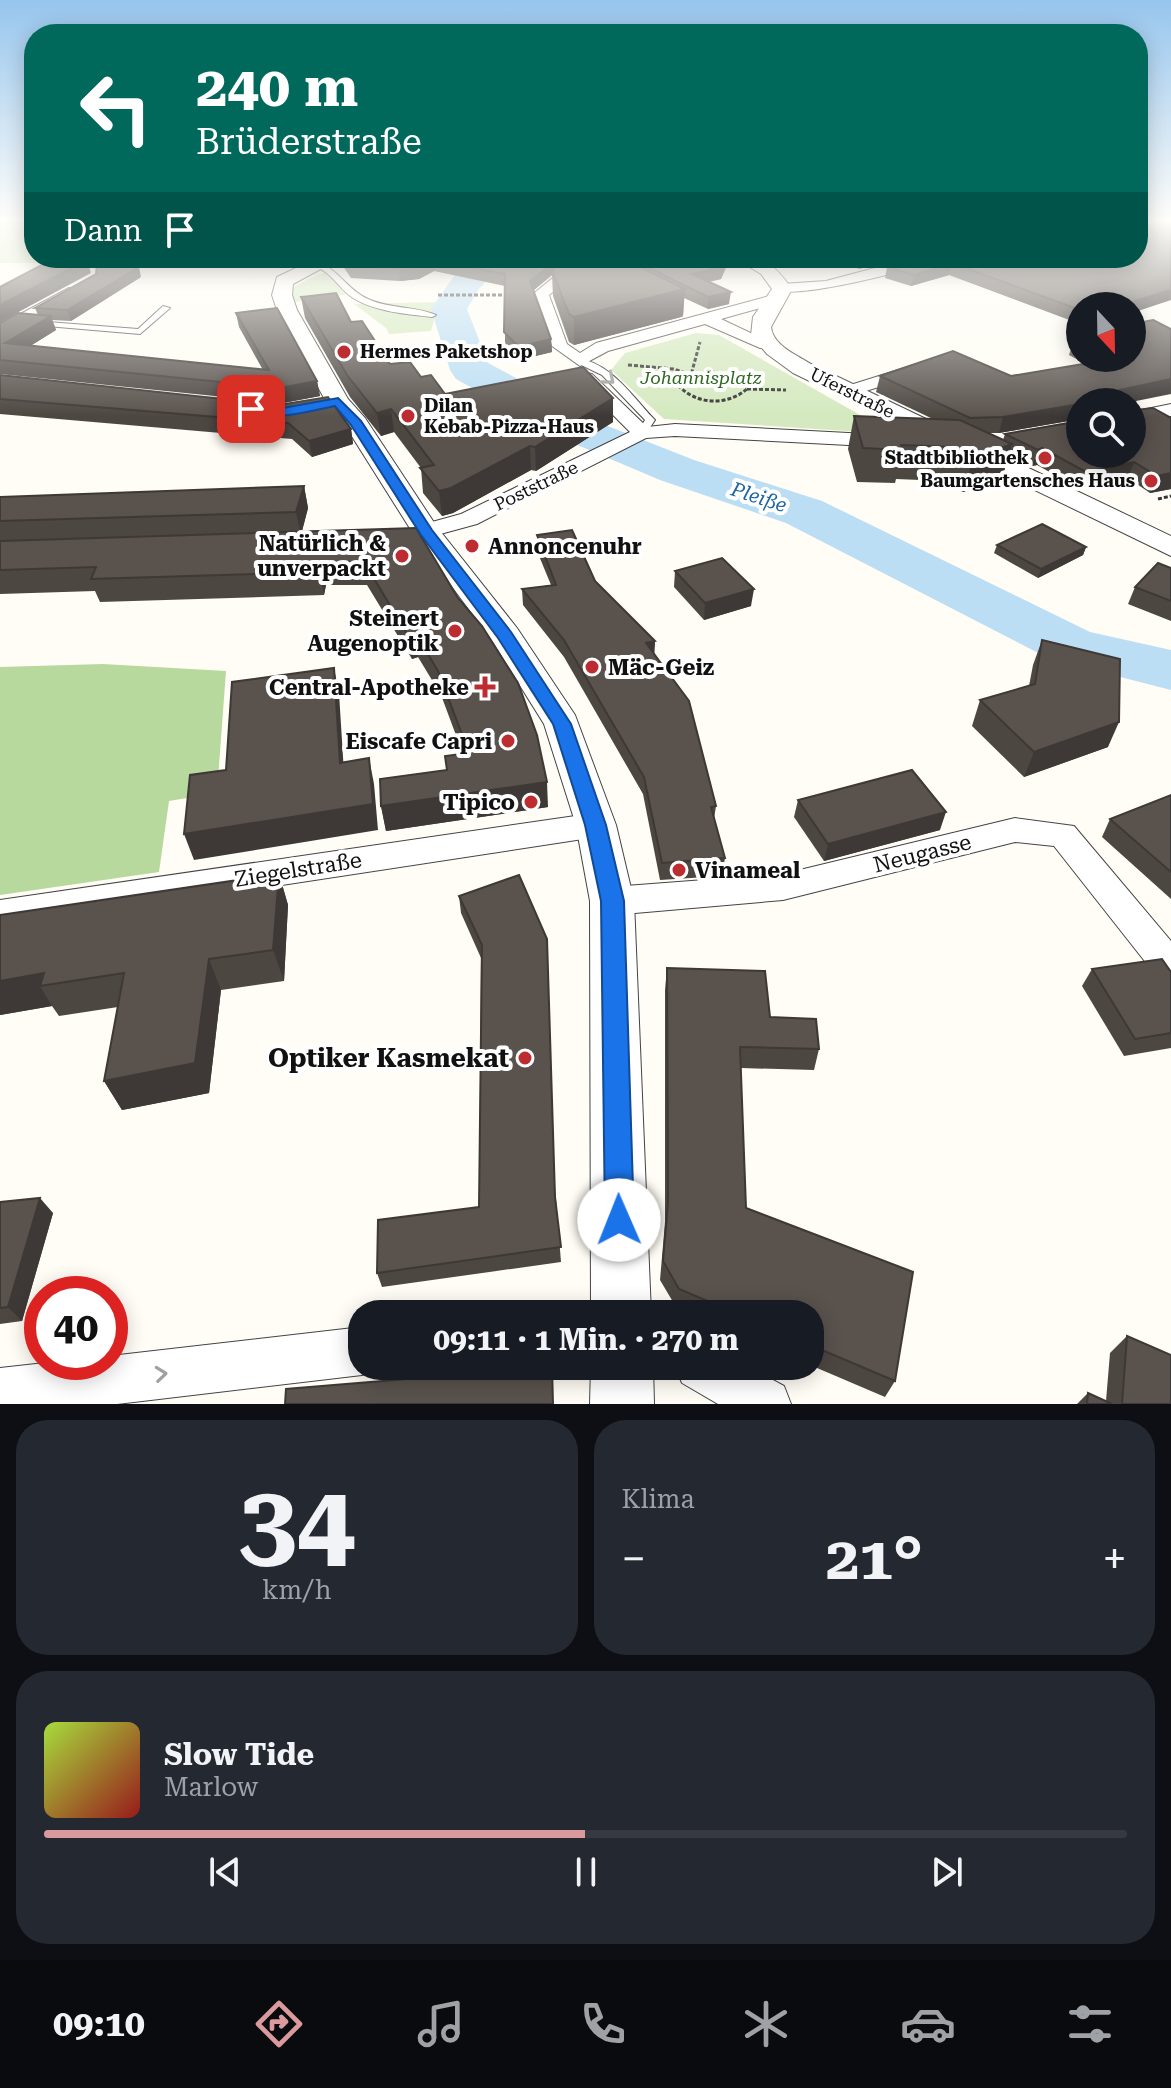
<!DOCTYPE html>
<html lang="de">
<head>
<meta charset="utf-8">
<style>
	body { margin:0; font-family:"Roboto Serif",serif; background:#242831; color:#f1f3f6; height:100vh; display:flex; flex-direction:column; font-size:30px; white-space:nowrap }
	* { box-sizing:border-box; margin:0 }
	p { font-size:26px; color:#9ea1a6 }
	.icon { flex:none; width:44px; height:44px; fill:none; stroke:currentColor; stroke-width:2; stroke-linecap:round; stroke-linejoin:round }
	.map { position:relative; height:1404px; overflow:hidden }
	.side { display:flex; flex-direction:column; gap:16px; padding:16px; background:#0d0f14; flex:1 }
	.side>* { flex:none }
	.top-card { position:absolute; left:24px; top:24px; width:1124px; height:244px; border-radius:32px; box-shadow:0 4px 20px #0003; background:#00695c; color:#fff; overflow:hidden }
	.needle { width:52px; rotate:158deg }
	.buttons { position:absolute; left:1066px; top:292px; display:grid; gap:16px }
	.buttons a { display:grid; place-items:center; width:80px; height:80px; border-radius:50%; background:#171b24; box-shadow:0 4px 20px #0003; font-size:40px }
	.speed { position:absolute; left:24px; top:1276px; display:flex; gap:16px; font-size:40px; font-weight:700; text-align:center }
	.speed>* { display:grid; place-content:center; width:104px; height:104px; border-radius:50%; background:#171b24; box-shadow:0 4px 20px #0003; line-height:1 }
	.speed .limit { border:12px solid #d22; background:#fff; color:#111 }
	.pin { position:absolute; display:grid; place-items:center; width:68px; height:68px; color:#fff; margin:-34px; border-radius:16px; box-shadow:0 4px 12px #0006 }
	.me { position:absolute; width:88px; margin:-44px; rotate:359deg; stroke-linejoin:round; filter:drop-shadow(0 0 6px #0008) }
	.turn { display:flex; align-items:center; gap:28px; height:168px; padding:0 40px; font-size:36px }
	.turn .icon { width:104px; height:104px; stroke-width:2.5 }
	.turn b { display:block; font-size:56px; line-height:68px }
	.then { display:flex; align-items:center; height:76px; padding:0 40px; background:#0003; gap:16px; font-size:30px }
	.big { font-size:60px; font-weight:700; line-height:1.1 }
	.side .tile { flex:1; display:flex; flex-direction:column; justify-content:center; gap:12px; min-width:0; padding:0 28px; border-radius:32px; background:#242831 }
	.side .dial { align-items:center; gap:0 }
	.dial b { font-size:104px; line-height:1 }
	.song { display:flex; align-items:center; gap:24px }
	.cover { width:96px; height:96px; border-radius:12px; background:linear-gradient(135deg,hsl(80 70% 55%),hsl(0 70% 35%)) }
	.played { height:8px; border-radius:4px; background:linear-gradient(90deg,#da999d 50%,#363941 50%) }
	.keys { display:flex; justify-content:space-around; direction:ltr }
	.heat { display:flex; justify-content:space-between; align-items:center; font-size:44px; direction:ltr }
	.side .tiles { flex:1; display:grid; gap:16px; grid-template-columns:1fr 1fr }
	.tile:last-child { grid-column:span 2 }
	.trip { position:absolute; left:348px; top:1300px; width:476px; height:80px; border-radius:32px; background:#171b24; box-shadow:0 4px 20px #0003; font-weight:700; line-height:80px; text-align:center }
	.tabs { display:flex; height:128px; justify-content:space-around; align-items:center; background:#090b0e; color:#9ea1a6 }
	.tabs .icon { width:56px; height:56px }
	.tabs .on { color:#da999d }
	.tabs b { font-size:36px; color:#f1f3f6 }
	.map>svg:first-child { display:block }
</style>
</head>
<body>
<div class="map">
<svg width="1171" height="1404" viewBox="0 0 1171 1404">
	<rect width="100%" height="100%" fill="#fffdf5"/>
	<g fill="#d4e9bf">
		<polygon points="0,220 34,220 34,258 46,258 35,263 0,263"/>
		<polygon points="329,271 349,294 296,302 291,293 294,287 308,279"/>
		<polygon points="439,302 431,331 389,334 386,328 354,304"/>
		<polygon points="696,333 719,335 876,424 863,432 664,419 611,370 625,353"/>
	</g>
	<polygon fill="#b8d99e" points="103,664 226,671 217,793 169,801 159,872 0,895 0,667"/>
	<g fill="none" stroke-linecap="round" stroke-linejoin="round">
		<polygon fill="#bbdef4" fill-rule="evenodd" points="473,258 508,258 479,289 467,309 488,363 600,423 694,460 822,501 1090,632 1171,650 1171,690 1050,659 786,523 660,480 568,441 456,379 450,370 431,309 454,276"/>
		<defs>
			<g id="service">
				<path d="M317,262C339,269 347,290 368,299C389,309 416,306 436,315L432,317C406,314 376,312 353,298C338,288 332,272 314,266Z"/>
				<polygon points="163,306 170,308 140,334 35,325 31,323 35,321 138,329"/>
				<path d="M577,359C608,360 633,397 653,418L655,420L645,435L637,433L645,420L602,375L577,363Z"/>
			</g>
			<g id="minor">
				<polygon points="606,258 626,258 564,283 549,295 567,344 580,353 596,343 773,295 778,297 778,303 721,319 774,344 772,348 760,348 705,324 608,351 580,366 552,346 533,294 554,277"/>
				<path d="M912,258H935C919,270 789,301 774,289L782,284L826,281Z"/>
				<polygon points="69,288 74,290 74,296 0,337 0,325"/>
				<polygon points="914,365 923,370 920,374 850,396 841,391 844,387"/>
				<polygon points="586,373 592,374 647,427 675,424 887,435 897,441 887,447 675,436 646,438 477,524 400,545 392,543 389,538 392,533 461,514 630,432 580,382 577,378"/>
				<polygon points="1171,404 1171,416 1132,424 1132,412"/>
				<polygon points="596,813 607,817 612,825 607,833 596,837 0,928 0,900"/>
				<polygon points="1015,818 1074,826 1171,941 1171,982 1158,978 1054,846 1015,842 783,900 612,915 600,911 595,901 600,891 612,887 783,874"/>
				<polygon points="362,1327 362,1366 380,1366 362,1375 117,1404 0,1404 0,1368 54,1362 110,1362 110,1356"/>
				<polygon points="675,1366 747,1366 784,1386 791,1404 718,1404 682,1383"/>
			</g>
			<g id="tertiary">
				<polygon points="317,258 341,258 293,284 292,295 297,310 348,399 365,418 437,527 517,628 575,715 616,825 634,901 651,1314 591,1314 590,901 576,825 544,724 491,639 416,538 346,427 326,402 277,310 272,295 277,277"/>
				<path d="M735,258C767,258 773,263 792,289L771,327C773,345 795,354 809,363L1171,536V556L793,373L767,354L751,335L753,317L772,289L761,274Z"/>
				<polygon points="591,1366 653,1366 654,1404 590,1404"/>
			</g>
		</defs>
		<use href="#service" stroke="#444" stroke-width="2"/>
		<use href="#minor" stroke="#444" stroke-width="2"/>
		<use href="#tertiary" stroke="#444" stroke-width="2"/>
		<g stroke="#333" stroke-width="3" stroke-dasharray="4 2" stroke-linecap="butt">
			<polyline points="438,295 508,295"/>
			<polyline points="628,365 674,369 691,375 700,342"/>
			<path d="M712,372L733,376L746,384L747,389C727,406 697,405 679,386L688,376Z"/>
			<polyline points="747,389 786,390"/>
			<polyline points="1158,499 1171,496"/>
		</g>
		<use href="#service" fill="#fff" fill-rule="evenodd"/>
		<use href="#minor" fill="#fff" fill-rule="evenodd"/>
		<use href="#tertiary" fill="#fff" fill-rule="evenodd"/>
	</g>
	<g fill="#4d4742" fill-rule="evenodd">
		<polygon points="173,258 285,258 277,268 175,267"/>
		<polygon points="340,258 730,258 721,279 709,282 729,304 708,309 684,298 683,316 681,317 574,345 569,342 553,296 552,275 533,291 551,339 552,352 519,360 505,344 505,286 434,271 419,279 400,281 351,278 340,262"/>
		<polygon points="829,258 900,258 859,269"/>
		<polygon points="916,258 1138,258 1080,306 1080,324 949,275 911,286 885,278 887,267"/>
		<polygon points="141,277 71,321 52,320 56,330 30,346 263,370 239,327 236,313 317,381 320,396 283,403 0,374 0,323 38,315 35,308"/>
		<polygon points="301,297 351,322 390,364 421,377 445,394 613,422 536,471 531,470 453,513 442,516 423,493 421,468 394,432 381,436 350,397 305,318"/>
		<path d="M1080,339V358H1132L1136,410L1171,418V489L1150,493L1128,478L1080,489L1037,465L1032,466L1009,455L1002,478L963,492L944,481L896,479L895,483L857,482L848,449L854,416L933,419L876,392L880,376H1011L1086,364L1069,355L1074,340ZM1080,402H1132L1080,454L1005,434L1003,440L989,433H999L1080,419Z"/>
		<polygon points="0,375 351,429 353,444 312,457 292,439 0,414"/>
		<polygon points="304,486 308,508 302,531 416,528 548,807 386,831 381,806 447,770 463,754 441,695 418,657 412,659 367,585 326,585 324,595 100,602 95,591 0,594 0,497"/>
		<polygon points="537,535 595,581 655,641 654,654 716,806 714,819 725,858 722,876 660,880 643,794 564,657 523,605 522,589 551,585 537,551"/>
		<polygon points="997,545 1086,547 1083,555 1038,578 994,553"/>
		<polygon points="1171,568 1171,621 1128,604 1135,587"/>
		<polygon points="675,571 751,606 704,620 674,587"/>
		<polygon points="1042,640 1108,747 1024,777 972,726 980,700 1029,686 1033,665"/>
		<polygon points="1171,795 1171,899 1102,837 1110,819"/>
		<polygon points="798,800 940,830 824,861 794,817"/>
		<polygon points="279,874 288,905 284,981 221,990 209,1093 122,1110 104,1081 118,1007 59,1016 52,1006 0,1015 0,915"/>
		<polygon points="519,875 556,1199 561,1262 382,1287 377,1273 479,1207 481,958 461,913 459,896"/>
		<polygon points="667,968 770,1017 819,1049 814,1070 741,1068 746,1208 895,1381 885,1397 810,1365 810,1314 693,1314 676,1307 660,1280 665,1222 665,990"/>
		<polygon points="1092,969 1171,972 1171,1048 1124,1056 1082,986"/>
		<polygon points="0,1202 53,1213 22,1321 0,1324"/>
		<polygon points="1127,1336 1171,1404 1087,1404 1106,1401 1110,1353"/>
		<polygon points="1088,1393 1087,1404 1077,1404"/>
	</g>
	<g fill="#3e3936">
		<polygon points="275,258 285,258 277,268"/>
		<polygon points="565,258 583,258 583,263 553,274 552,270 552,275 530,293 530,281 553,263"/>
		<polygon points="726,258 730,258 721,279 691,285 692,274"/>
		<polygon points="861,258 900,258 859,269"/>
		<polygon points="87,260 91,273 0,322 0,305"/>
		<polygon points="433,260 434,271 419,279 400,281 399,269"/>
		<polygon points="952,263 949,275 911,286 914,275"/>
		<polygon points="139,267 141,277 71,321 67,310"/>
		<polygon points="685,289 683,316 681,317 574,345 574,317"/>
		<polygon points="1171,290 1171,300 1132,313 1132,306 1119,306"/>
		<polygon points="731,292 729,304 708,309 708,297"/>
		<polygon points="51,316 56,330 11,358 5,343"/>
		<polygon points="551,339 552,352 519,360 519,347"/>
		<polygon points="1171,379 1171,394 1131,402 1120,390"/>
		<polygon points="317,381 320,396 283,403 280,388"/>
		<polygon points="613,398 613,422 536,471 535,447"/>
		<polygon points="1080,404 1080,419 999,433 1003,417"/>
		<polygon points="391,409 394,432 381,436 377,413"/>
		<polygon points="351,429 353,444 312,457 309,441"/>
		<polygon points="1012,444 1002,478 963,492 973,458"/>
		<polygon points="530,446 531,470 453,513 442,516 439,491"/>
		<polygon points="1042,448 1037,465 1032,466 1038,450"/>
		<polygon points="1134,462 1128,478 1080,489 1086,472"/>
		<polygon points="1171,473 1171,489 1150,493 1157,476"/>
		<polygon points="304,486 308,508 301,535 296,512"/>
		<polygon points="1086,547 1083,555 1038,578 1041,569"/>
		<polygon points="322,562 326,585 324,595 320,572"/>
		<polygon points="754,589 751,606 704,620 705,603"/>
		<polygon points="415,633 418,657 412,659 408,635"/>
		<polygon points="655,641 654,658 646,643"/>
		<polygon points="334,668 339,693 345,788 340,763"/>
		<polygon points="1119,722 1108,747 1024,777 1034,752"/>
		<polygon points="369,758 374,784 378,830 194,860 184,834"/>
		<polygon points="547,782 548,807 386,831 381,806"/>
		<polygon points="946,812 940,830 824,861 828,844"/>
		<polygon points="279,874 288,905 284,981 273,950"/>
		<polygon points="209,959 221,990 209,1093 122,1110 104,1081"/>
		<polygon points="44,973 40,986 52,1006 0,1015 0,981"/>
		<polygon points="40,1198 53,1213 22,1321 8,1307"/>
	</g>
	<g fill="#59524d" stroke="#3e3936" stroke-width="2">
		<polygon points="1138,220 1171,220 1171,290 1119,306 1080,306 1080,310 952,263 914,275 887,267 916,258 1138,258"/>
		<polygon points="55,258 87,260 0,305 0,287"/>
		<polygon points="343,258 565,258 553,263 530,281 551,339 519,347 504,332 505,274 433,260 418,267 399,269 349,266"/>
		<polygon points="570,258 622,258 685,289 574,317 569,314 552,270 565,260"/>
		<polygon points="629,258 726,258 722,267 692,274 731,292 708,297"/>
		<polygon points="97,264 139,267 67,310 35,308 96,274"/>
		<polygon points="336,293 351,322 362,321 390,364 410,362 421,377 431,375 445,394 583,367 613,398 535,447 530,446 451,488 439,491 420,468 434,465 391,409 377,413 347,375 301,297"/>
		<polygon points="277,308 317,381 280,388 0,360 0,323 18,313 51,316 5,343 269,370 236,313"/>
		<polygon points="1153,320 1171,329 1171,379 1120,390 1135,398 1136,410 1153,408 1171,418 1171,473 1157,476 1134,462 1086,472 1042,448 1038,450 1005,434 1080,421 1080,454 1132,454 1132,402 1080,402 1080,404 1003,417 970,418 880,376 953,351 1011,376 1113,359 1110,358 1132,358 1132,324"/>
		<polygon points="0,375 279,405 328,397 351,429 309,441 288,423 0,399"/>
		<polygon points="854,416 960,420 1012,444 973,458 953,447 901,445 902,450 863,448"/>
		<polygon points="304,486 296,512 0,521 0,497"/>
		<polygon points="1042,524 1086,547 1041,569 997,545"/>
		<polygon points="416,528 458,598 482,626 518,683 537,735 547,782 381,806 380,779 447,770 445,756 469,753 438,671 415,633 408,635 364,562 322,562 320,572 91,579 96,567 0,570 0,541"/>
		<polygon points="572,530 595,581 655,641 646,643 689,701 716,806 711,807 725,858 662,863 644,777 564,640 522,589 556,585 537,535"/>
		<polygon points="722,558 754,589 705,603 675,571"/>
		<polygon points="1158,563 1171,568 1171,601 1135,587"/>
		<polygon points="1042,640 1120,659 1119,722 1034,752 980,700 1035,684"/>
		<polygon points="334,668 340,763 369,758 373,804 184,834 190,775 226,770 232,682"/>
		<polygon points="912,770 946,812 828,844 798,800"/>
		<polygon points="1171,795 1171,872 1110,819"/>
		<polygon points="279,874 273,950 209,959 195,1063 104,1081 124,973 40,986 44,973 0,981 0,915"/>
		<polygon points="519,875 547,939 555,1197 561,1247 377,1273 378,1220 479,1207 482,945 459,896"/>
		<polygon points="1162,959 1171,972 1171,1033 1135,1039 1092,969"/>
		<polygon points="667,968 765,971 770,1017 816,1019 819,1049 740,1047 746,1208 913,1272 895,1381 810,1345 810,1314 738,1314 679,1289 663,1261 668,1202"/>
		<polygon points="40,1198 8,1307 0,1308 0,1202"/>
		<polygon points="1127,1336 1171,1355 1171,1404 1122,1404"/>
		<polygon points="552,1367 553,1404 285,1404 286,1389"/>
		<polygon points="1088,1393 1112,1404 1087,1404"/>
	</g>
	<defs><path id="oneway-chevron" d="M-2-3.5L2.5 0L-2 3.5" fill="none" stroke-width="1.6" stroke-linecap="round" stroke-linejoin="round" transform="scale(2)"/></defs>
	<g stroke="#a0a0a0">
		<use href="#oneway-chevron" transform="translate(609 379) rotate(40)"/>
		<use href="#oneway-chevron" transform="translate(161 1374) rotate(-6)"/>
	</g>
	<linearGradient id="sky" x2="0" y2="1"><stop stop-color="#96c5ed"/><stop offset="0.53" stop-color="#fffefa"/><stop offset="1" stop-color="#fffefa" stop-opacity="0"/></linearGradient>
	<rect width="1171" height="417" fill="url(#sky)"/>
	<path fill="#1a73e8" stroke="#114b97" stroke-width="2" d="M338,398L361,421L432,530L511,632L571,724L606,825L624,901L634,1220L630,1230L619,1235L609,1230L605,1220L601,901L585,825L553,724L498,638L421,535L351,425L335,406C309,411 269,424 245,409L251,405L283,408Z"/>
	<g fill="#bd2c30" stroke="#fff" stroke-width="3">
		<circle cx="344" cy="352" r="8"/>
		<circle cx="408" cy="416" r="8"/>
		<circle cx="1045" cy="458" r="8"/>
		<circle cx="1151" cy="481" r="8"/>
		<circle cx="472" cy="546" r="8"/>
		<circle cx="402" cy="556" r="8"/>
		<circle cx="455" cy="631" r="8"/>
		<circle cx="592" cy="667" r="8"/>
		<path d="M481 675h8v8h8v8h-8v8h-8v-8h-8v-8h8z"/>
		<circle cx="508" cy="741" r="8"/>
		<circle cx="531" cy="802" r="8"/>
		<circle cx="679" cy="870" r="8"/>
		<circle cx="525" cy="1058" r="8"/>
	</g>
	<g text-anchor="middle" stroke-width="8" stroke-linejoin="round" paint-order="stroke">
		<g font-size="18" font-weight="bold" fill="#111" stroke="#fff" text-anchor="start">
			<text x="360" y="358">Hermes Paketshop</text>
			<text x="424" y="412">Dilan<tspan x="424" dy="21">Kebab-Pizza-Haus</tspan></text>
			<text x="1029" y="464" text-anchor="end">Stadtbibliothek</text>
			<text x="1135" y="487" text-anchor="end">Baumgartensches Haus</text>
		</g>
		<g font-size="18" font-style="italic" fill="#2f6822" stroke="#fff">
			<text x="701" y="384">Johannisplatz</text>
		</g>
		<g font-size="18" fill="#111" stroke="#fff">
			<text transform="translate(852 393) rotate(26)" y="6">Uferstraße</text>
			<text transform="translate(536 486) rotate(-26)" y="6">Poststraße</text>
		</g>
		<g font-size="20" font-style="italic" fill="#1d64a0" stroke="#fff">
			<text transform="translate(759 497) rotate(18)" y="7">Pleiße</text>
		</g>
		<g font-size="22" font-weight="bold" fill="#111" stroke="#fff" text-anchor="end">
			<text x="386" y="551">Natürlich &amp;<tspan x="386" dy="25">unverpackt</tspan></text>
			<text x="488" y="554" text-anchor="start">Annoncenuhr</text>
			<text x="439" y="626">Steinert<tspan x="439" dy="25">Augenoptik</tspan></text>
			<text x="608" y="675" text-anchor="start">Mäc-Geiz</text>
			<text x="469" y="695">Central-Apotheke</text>
			<text x="492" y="749">Eiscafe Capri</text>
			<text x="515" y="810">Tipico</text>
			<text x="695" y="878" text-anchor="start">Vinameal</text>
		</g>
		<g font-size="22" fill="#111" stroke="#fff">
			<text transform="translate(922 853) rotate(-14)" y="8">Neugasse</text>
			<text transform="translate(298 869) rotate(-9)" y="8">Ziegelstraße</text>
		</g>
		<g font-size="26" font-weight="bold" fill="#111" stroke="#fff" text-anchor="end">
			<text x="509" y="1067">Optiker Kasmekat</text>
		</g>
	</g>
</svg>
<div class="buttons">
<a><svg class="needle" viewBox="-14 -14 28 28"><path d="M0-13l5 13h-10z" fill="#e53935"/><path d="M0 13l5-13h-10z" fill="#9ea1a6"/></svg></a>
<a><svg class="icon" aria-label="search" viewBox="0 0 24 24"><circle cx="10" cy="10" r="6"/><path d="M15 15l6 6"/></svg></a>
</div>
<div class="speed"><div class="limit">40</div></div>
<div class="pin" style="left:251px;top:409px;background:#d93025"><svg class="icon" aria-label="arrive" viewBox="0 0 24 24"><path d="M6 21V4h12l-3 4 3 4H6"/></svg></div>
<svg class="me" style="left:619px;top:1220px" viewBox="-20 -20 40 40"><circle r="19" fill="#fff"/><path d="M0-13L10 11 0 6-10 11z" fill="#1a73e8"/></svg>
<div class="trip">09:11 · 1 Min. · 270 m</div>
<div class="top-card">
<div class="turn"><svg class="icon" aria-label="left" viewBox="0 0 24 24"><path d="M17 20v-9H6M10 6l-5 5 5 5"/></svg><div><b>240 m</b>Brüderstraße</div></div>
<div class="then">Dann<svg class="icon" aria-label="arrive" viewBox="0 0 24 24"><path d="M6 21V4h12l-3 4 3 4H6"/></svg></div>
</div>
</div>
<section class="side">
<div class="tiles">
<div class="tile dial"><b>34</b><p>km/h</p></div>
<div class="tile"><p>Klima</p>
<div class="heat"><a>−</a><b class="big">21°</b><a>+</a></div>
</div>
<div class="tile">
<div class="song"><i class="cover"></i><div><b>Slow Tide</b><p>Marlow</p></div></div>
<div class="played"></div>
<div class="keys"><svg class="icon" aria-label="previous" viewBox="0 0 24 24"><path d="M18 5L8 12l10 7zM5 5v14"/></svg><svg class="icon" aria-label="pause" viewBox="0 0 24 24"><path d="M8 5v14M16 5v14"/></svg><svg class="icon" aria-label="next" viewBox="0 0 24 24"><path d="M6 5l10 7-10 7zM19 5v14"/></svg></div>
</div>
</div>
</section>
<nav class="tabs">
<b>09:10</b>
<svg class="icon on" aria-label="directions" viewBox="0 0 24 24"><path d="M12 3l9 9-9 9-9-9zM9 14v-3h6M13 9l2 2-2 2"/></svg>
<svg class="icon" aria-label="music" viewBox="0 0 24 24"><path d="M9 18V5l10-2v13"/><circle cx="6" cy="18" r="3"/><circle cx="16" cy="16" r="3"/></svg>
<svg class="icon" aria-label="phone" viewBox="0 0 24 24"><path d="M5 4h4l2 5-3 2q2 4 5 5l2-3 5 2v4C11 20 4 13 5 4z"/></svg>
<svg class="icon" aria-label="climate" viewBox="0 0 24 24"><path d="M12 3v18M4 7l16 10M4 17L20 7"/></svg>
<svg class="icon" aria-label="car" viewBox="0 0 24 24"><path d="M5 17H2v-5l4-1 3-4h7l3 4 3 1v5h-3M9 17h6M6 11h13"/><circle cx="7" cy="17" r="2"/><circle cx="17" cy="17" r="2"/></svg>
<svg class="icon" aria-label="filters" viewBox="0 0 24 24"><path d="M4 7h16M4 17h16"/><circle cx="9" cy="7" r="2"/><circle cx="15" cy="17" r="2"/></svg>
</nav>
</body>
</html>
